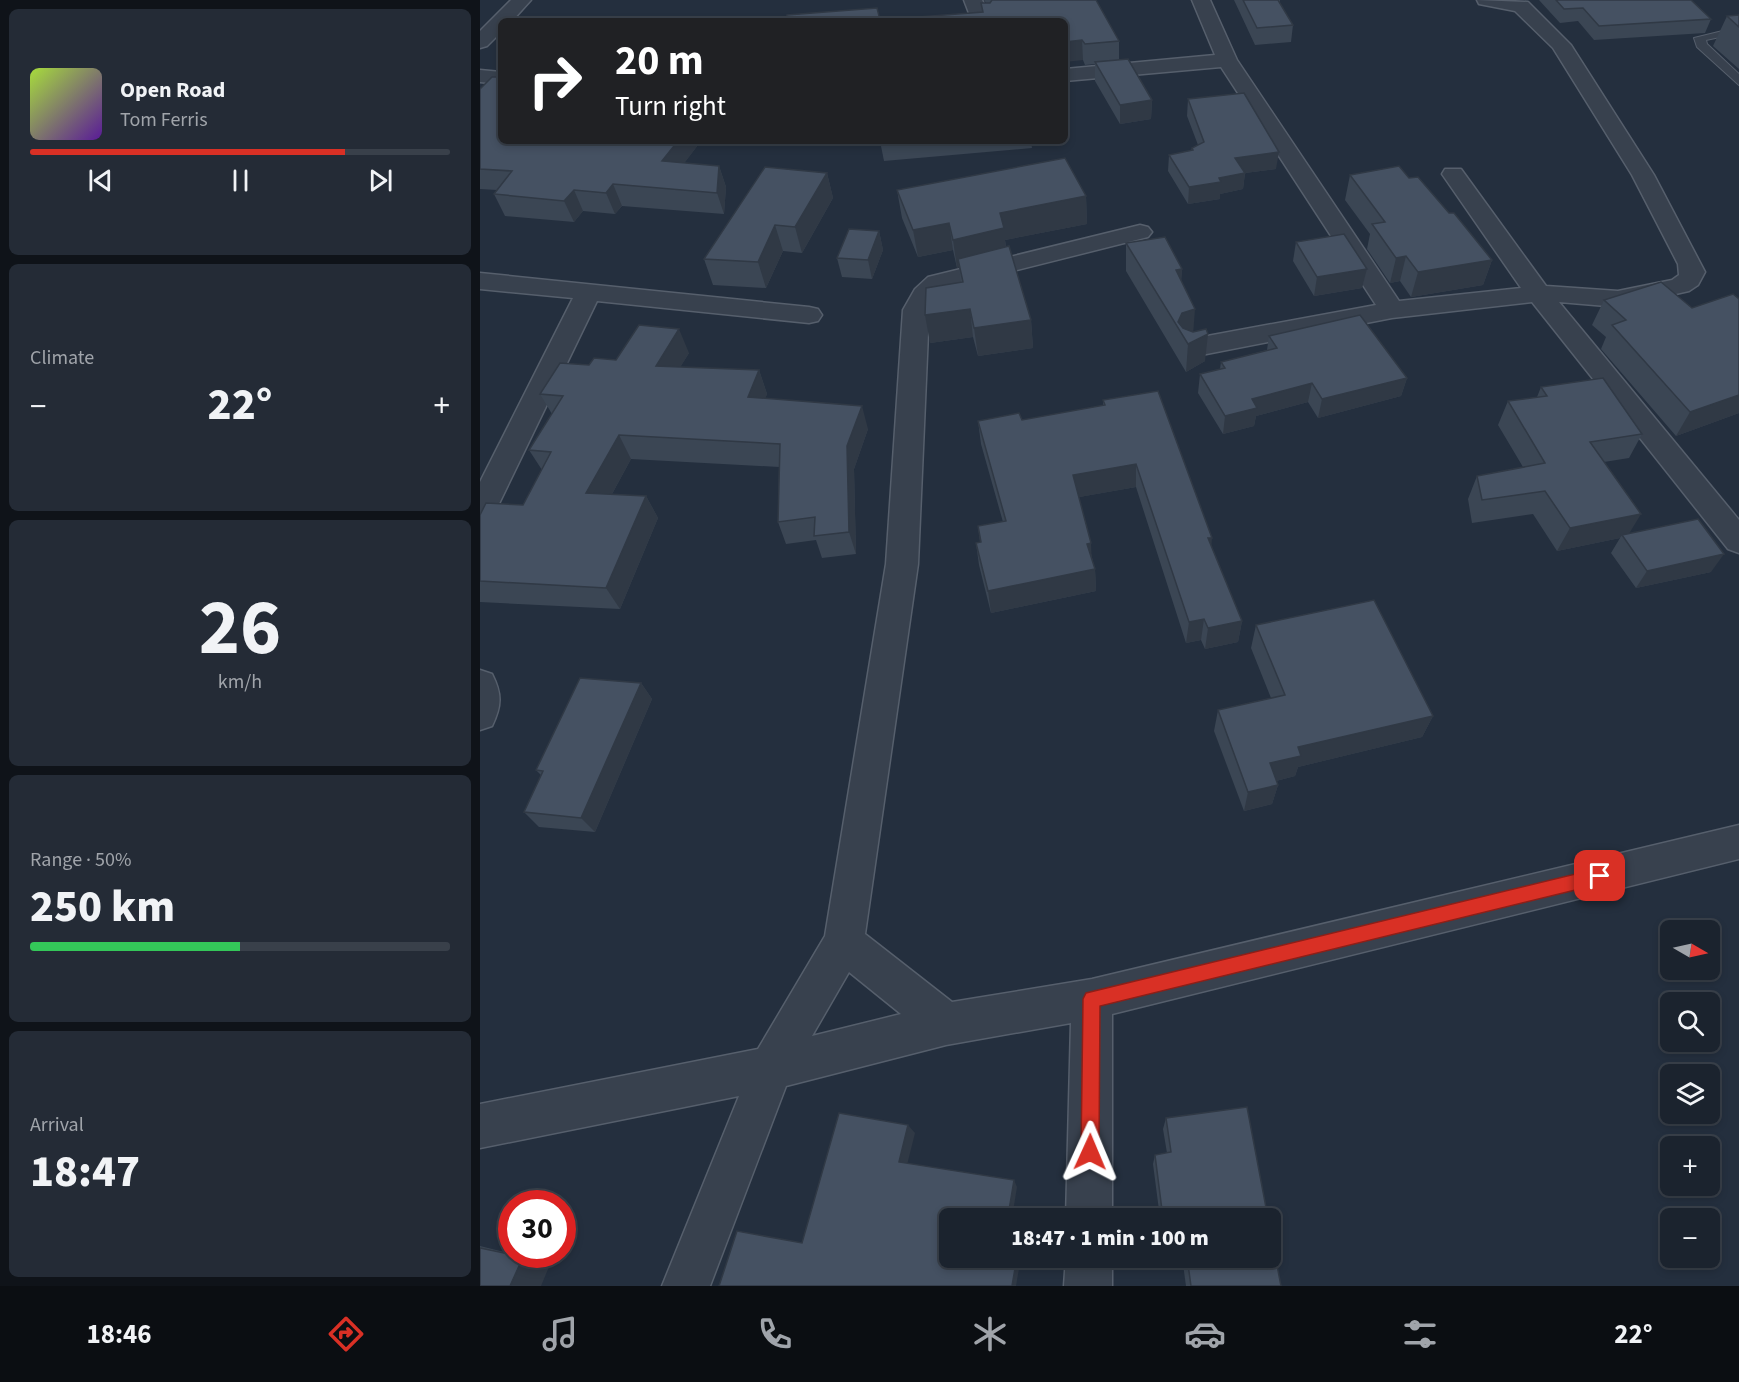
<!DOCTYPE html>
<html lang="en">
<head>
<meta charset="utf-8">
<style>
	body { margin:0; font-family:"Source Sans 3",sans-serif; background:#242b36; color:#f1f3f6; height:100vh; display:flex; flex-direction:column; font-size:22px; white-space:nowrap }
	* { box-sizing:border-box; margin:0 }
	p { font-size:20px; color:#a0a4aa }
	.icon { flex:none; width:33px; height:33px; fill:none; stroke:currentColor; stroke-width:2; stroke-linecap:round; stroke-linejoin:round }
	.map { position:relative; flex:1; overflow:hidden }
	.sheet { display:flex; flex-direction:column; gap:9px; padding:9px; background:#0f1319; width:480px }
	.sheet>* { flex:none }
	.top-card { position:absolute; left:18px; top:18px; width:570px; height:126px; border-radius:9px; box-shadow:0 3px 9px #0003,0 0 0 2px #39404a; background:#202124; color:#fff; overflow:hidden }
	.needle { width:39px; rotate:99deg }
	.fabs { position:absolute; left:1180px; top:920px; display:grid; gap:12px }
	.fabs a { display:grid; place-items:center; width:60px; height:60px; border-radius:9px; background:#1b232e; box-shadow:0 3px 9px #0003,0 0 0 2px #39404a; font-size:30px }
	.speed { position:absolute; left:18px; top:1190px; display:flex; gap:12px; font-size:30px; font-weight:700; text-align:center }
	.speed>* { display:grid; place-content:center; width:78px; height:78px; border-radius:50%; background:#1b232e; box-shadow:0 3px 9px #0003,0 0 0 2px #39404a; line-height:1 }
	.speed .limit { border:9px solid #d22; background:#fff; color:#111 }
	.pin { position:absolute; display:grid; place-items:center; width:51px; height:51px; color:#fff; margin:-26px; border-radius:12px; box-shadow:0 3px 9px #0006 }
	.me { position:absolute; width:66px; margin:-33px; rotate:1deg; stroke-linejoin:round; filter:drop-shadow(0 0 4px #0008) }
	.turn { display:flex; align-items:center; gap:21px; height:126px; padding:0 18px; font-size:27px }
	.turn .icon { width:78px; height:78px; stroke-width:2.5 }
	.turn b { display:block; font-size:42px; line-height:51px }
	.big { font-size:45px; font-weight:800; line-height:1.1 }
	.sheet .widget { flex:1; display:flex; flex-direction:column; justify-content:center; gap:9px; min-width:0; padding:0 21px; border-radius:9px; background:#242b36 }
	.sheet .dial { align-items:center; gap:0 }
	.dial b { font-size:78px; line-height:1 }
	.song { display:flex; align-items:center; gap:18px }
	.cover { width:72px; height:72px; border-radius:9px; background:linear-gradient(135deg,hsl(80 70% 55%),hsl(270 70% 35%)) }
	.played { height:6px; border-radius:3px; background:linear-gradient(90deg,#d93025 75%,#39404a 75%) }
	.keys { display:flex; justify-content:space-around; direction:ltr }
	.heat { display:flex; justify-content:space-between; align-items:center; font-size:33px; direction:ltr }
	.charge { height:9px; border-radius:4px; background:linear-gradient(90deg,#34c759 50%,#39404a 0) }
	.trip { position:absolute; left:459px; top:1208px; width:342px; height:60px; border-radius:9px; background:#1b232e; box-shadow:0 3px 9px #0003,0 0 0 2px #39404a; font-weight:800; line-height:60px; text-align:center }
	.tabs { display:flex; height:96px; justify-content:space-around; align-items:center; background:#0b0e12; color:#a0a4aa }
	.tabs .icon { width:42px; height:42px }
	.tabs .selected { color:#d93025 }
	.tabs b { font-size:27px; color:#f1f3f6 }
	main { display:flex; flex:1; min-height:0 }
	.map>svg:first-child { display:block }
</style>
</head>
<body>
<main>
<section class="sheet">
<div class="widget">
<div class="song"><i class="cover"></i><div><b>Open Road</b><p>Tom Ferris</p></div></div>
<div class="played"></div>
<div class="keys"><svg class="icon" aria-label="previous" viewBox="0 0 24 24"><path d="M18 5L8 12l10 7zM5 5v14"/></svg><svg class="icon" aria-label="pause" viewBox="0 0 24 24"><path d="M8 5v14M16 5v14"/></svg><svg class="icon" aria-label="next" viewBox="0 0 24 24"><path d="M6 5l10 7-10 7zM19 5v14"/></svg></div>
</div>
<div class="widget"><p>Climate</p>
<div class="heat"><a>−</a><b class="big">22°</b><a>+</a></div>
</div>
<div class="widget dial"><b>26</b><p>km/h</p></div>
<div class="widget"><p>Range · 50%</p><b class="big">250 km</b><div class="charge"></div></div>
<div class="widget"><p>Arrival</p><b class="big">18:47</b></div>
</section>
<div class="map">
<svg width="1259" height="1286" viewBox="0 0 1259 1286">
	<rect width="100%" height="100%" fill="#242f3e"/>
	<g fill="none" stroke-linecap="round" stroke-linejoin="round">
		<defs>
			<polygon id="service" points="1259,27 1259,33 1226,40 1227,44 1259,74 1259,85 1217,47 1214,38"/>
			<g id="minor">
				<polygon points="31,0 51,0 32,21 21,21 21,32 7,46 0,48 0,31"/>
				<polygon points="484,0 502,0 512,21 492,21"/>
				<polygon points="712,0 730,0 757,60 919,301 1041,288 962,174 965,169 981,169 1066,286 1138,291 1192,280 1199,275 1198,264 1152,175 1073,48 1035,11 999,4 997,0 1048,2 1091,45 1174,175 1225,272 1218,285 1209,291 1138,307 1079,302 1259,520 1259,553 1248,549 1052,302 912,318 711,357 702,354 698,348 702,342 711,339 896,305 741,67 585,81 585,69 735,55"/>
				<polygon points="0,70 21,72 21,84 0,82"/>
				<path d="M660,225L668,227L672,232L668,237L466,288L449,310L438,564L385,934L472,1002L612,979L1259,825V859L632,1014V1218H586L591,1023L466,1045L306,1086L230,1286H182L259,1096L0,1148V1104L278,1049L345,936L406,564L423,310L435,289L448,277ZM369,972L421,1014L332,1036Z"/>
				<polygon points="0,273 329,307 338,309 342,315 338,321 329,323 117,301 15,512 11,520 0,523 0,482 93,298 0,289"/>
				<path d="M0,670L12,674C22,694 22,705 12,726L0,730Z"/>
				<polygon points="586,1257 632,1257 632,1286 584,1286"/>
			</g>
		</defs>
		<use href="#service" stroke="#565f6c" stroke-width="2"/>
		<use href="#minor" stroke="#565f6c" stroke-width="3"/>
		<use href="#service" fill="#38414e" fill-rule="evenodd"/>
		<use href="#minor" fill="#38414e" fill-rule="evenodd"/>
	</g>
	<g fill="#3b4654">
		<polygon points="504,0 616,0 639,41 639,60 672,100 671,119 640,124 615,81 615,64 605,65 603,60 400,20 502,12 501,3 506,3"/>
		<polygon points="754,0 800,0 800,3 813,25 811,42 775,45"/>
		<polygon points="1059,0 1211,0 1231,19 1225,33 1114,40 1098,21 1080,23"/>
		<polygon points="1259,15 1259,69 1233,46 1247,16"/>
		<polygon points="0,89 21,141 221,141 204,163 239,166 246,187 244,214 142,206 135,214 103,211 94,222 25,216 14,194 17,190 0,189"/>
		<polygon points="708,99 796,169 765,173 763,189 740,194 740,199 708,204 688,171 689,155 711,151 712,148 718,145 707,116"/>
		<polygon points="400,141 551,141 552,148 404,161"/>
		<polygon points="347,173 353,198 322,253 303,251 286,288 233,285 224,259"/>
		<polygon points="870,175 929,178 969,213 1012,260 1003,285 931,297 920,281 910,283 887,249 890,234 865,200"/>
		<polygon points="417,190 606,196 607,224 525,240 526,247 551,320 553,348 498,356 493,337 450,343 481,283 479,267 477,268 473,250 438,257 422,218"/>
		<polygon points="399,231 403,250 392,279 362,277 357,258"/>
		<polygon points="816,242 887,269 882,288 834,296 813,261"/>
		<polygon points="646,243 702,269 701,281 713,331 725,361 706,372 646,271"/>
		<polygon points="1124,300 1212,308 1259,413 1196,436 1121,349 1126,337 1112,325"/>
		<polygon points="789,336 927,378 921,396 838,418 828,402 776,416 774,426 743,434 718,393 720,374 740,369 741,362 787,350"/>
		<polygon points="209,353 200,367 279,370 287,394 285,398 388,429 374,469 376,554 342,558 336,540 306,544 298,522 299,467 151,459 132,494 166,496 178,518 140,609 0,602 0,515 43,505 62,470 49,450 72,414 60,394 109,365 136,360"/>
		<polygon points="1061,387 1162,434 1149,458 1124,462 1149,533 1231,572 1156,588 1131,553 1140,538 1077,551 1053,514 992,523 988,499 997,476 1043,467 1018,425 1028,401 1057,397"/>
		<polygon points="623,400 731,547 762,621 758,642 725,649 721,640 706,643 656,487 599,497 612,558 615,569 616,591 511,613 499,565 496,543 500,542 498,526 523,522 501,444 498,421 542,420 623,406"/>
		<polygon points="776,625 953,716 942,737 818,767 815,776 796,781 798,785 792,804 764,811 734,731 738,710 791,698 771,648"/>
		<polygon points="161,683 172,699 115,832 59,827 44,812 61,775 56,770"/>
		<polygon points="686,1118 788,1218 680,1218 673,1164 675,1155 687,1153 683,1129"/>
		<polygon points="0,1246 32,1254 71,1262 0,1286"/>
		<polygon points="702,1257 790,1257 801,1286 706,1286"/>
	</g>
	<g fill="#303945">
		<polygon points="602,40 603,60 585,62 585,42"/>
		<polygon points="672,100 671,119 640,124 640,105"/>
		<polygon points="198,141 221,141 190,182 182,161"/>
		<polygon points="799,152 796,169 765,173 763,189 740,194 740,199 708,204 709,187 739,178 755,158"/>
		<polygon points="239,166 246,187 244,214 237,193"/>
		<polygon points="347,173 353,198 322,253 315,227"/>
		<polygon points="133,184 142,206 135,214 126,193"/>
		<polygon points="94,190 103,211 94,222 84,201"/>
		<polygon points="606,196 607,224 525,240 527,255 478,259 479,267 477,268 473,240 520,213"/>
		<polygon points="469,223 473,250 438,257 433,230"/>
		<polygon points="295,225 303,251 286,288 278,262"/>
		<polygon points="399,231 403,250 392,279 388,260"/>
		<polygon points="926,256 920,281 910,283 916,258"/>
		<polygon points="1012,260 1003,285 931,297 938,272"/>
		<polygon points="702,269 700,297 696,270"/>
		<polygon points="887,269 882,288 834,296 837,277"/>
		<polygon points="490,309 493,337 450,343 445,315"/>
		<polygon points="715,309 713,336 698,327 698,322 702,313"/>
		<polygon points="551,320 553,348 498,356 494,328"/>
		<polygon points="199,329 209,353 187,389 176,366"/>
		<polygon points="728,334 725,361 706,372 708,344"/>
		<polygon points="279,370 287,394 277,421 268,397"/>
		<polygon points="927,378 921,396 838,418 842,399"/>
		<polygon points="832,383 828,402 776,416 774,426 743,434 745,416 772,399"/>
		<polygon points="1259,395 1259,413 1196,436 1210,412"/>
		<polygon points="382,406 388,429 374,469 376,554 369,532 367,446"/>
		<polygon points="139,435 151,459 120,516 106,493"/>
		<polygon points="656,464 656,487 594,498 593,475"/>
		<polygon points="166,496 178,518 140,609 126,588"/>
		<polygon points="1161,514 1147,537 1142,535 1140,538 1077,551 1090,528"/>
		<polygon points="728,538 732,538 730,560"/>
		<polygon points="611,543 612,566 607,544"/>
		<polygon points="1244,554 1231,572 1156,588 1167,571"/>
		<polygon points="615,569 616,591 511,613 508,591"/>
		<polygon points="724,619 721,640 706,643 709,622"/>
		<polygon points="762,621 758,642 725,649 728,628"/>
		<polygon points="161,683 172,699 115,832 101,818"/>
		<polygon points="953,716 942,737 818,767 815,776 784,784 790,763 818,747"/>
		<polygon points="798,785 792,804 764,811 768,792"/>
		<polygon points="428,1125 435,1133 426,1169 419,1162"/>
		<polygon points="534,1180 537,1187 532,1218 528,1216"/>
		<polygon points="43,1257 71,1262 61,1286 30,1286"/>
		<polygon points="537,1257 541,1257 536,1286 532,1286"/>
	</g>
	<g fill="#455162" stroke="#303945" stroke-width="1.5">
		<polygon points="512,0 616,0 639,41 605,44 602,40 585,42 585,21 306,21 307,15 397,8 400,20 503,12 501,3 510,3"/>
		<polygon points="763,0 798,0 813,25 777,28"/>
		<polygon points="1076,0 1211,0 1231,19 1119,26 1103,8 1084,9"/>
		<polygon points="1259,15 1259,27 1247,16"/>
		<polygon points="648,59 672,100 640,105 615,62"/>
		<polygon points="12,77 21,77 21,141 198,141 182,161 239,166 237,193 133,184 126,193 94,190 84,201 14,194 32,171 0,169 0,89"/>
		<polygon points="764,93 799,152 755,158 765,173 739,178 741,182 709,187 689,155 713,150 712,148 724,142 708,99"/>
		<polygon points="585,158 606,196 520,213 524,228 473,240 469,223 433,230 417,190"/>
		<polygon points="919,166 929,178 938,177 969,213 974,213 1012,260 938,272 926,256 916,258 892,224 905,222 870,175"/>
		<polygon points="285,167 347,173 315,227 295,225 278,262 224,259"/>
		<polygon points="369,229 399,231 388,260 357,258"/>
		<polygon points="864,234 887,269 837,277 816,242"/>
		<polygon points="685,237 702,269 696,270 715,309 702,313 698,322 703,328 713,332 726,329 728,334 708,344 646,243"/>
		<polygon points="529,246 551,320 494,328 490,309 445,315 446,288 483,282 478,259"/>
		<polygon points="1181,282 1212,308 1253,294 1259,299 1259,395 1210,412 1132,325 1146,320 1124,300"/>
		<polygon points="880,315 927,378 842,399 832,383 772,399 777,408 745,416 720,374 745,368 741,362 797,348 789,336"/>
		<polygon points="159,325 199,329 176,366 279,370 268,397 382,406 367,446 369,532 334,536 335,517 298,522 300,444 139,435 106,493 166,496 126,588 0,581 0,515 6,503 43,505 71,452 49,450 83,396 60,394 80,363 109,365 114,358 136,360"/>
		<polygon points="1123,378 1162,434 1110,442 1161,514 1090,528 1065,491 1002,500 997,476 1065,463 1028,401 1067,396 1061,387"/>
		<polygon points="678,391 732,538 728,538 762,621 728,628 724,619 709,622 656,464 593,475 611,543 607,544 615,569 508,591 496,543 501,542 498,526 526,521 498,421 539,413 542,420 625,405 623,400"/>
		<polygon points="1218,519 1244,554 1167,571 1142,535"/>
		<polygon points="894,600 953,716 818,747 821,756 790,763 798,785 768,792 738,710 805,695 776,625"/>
		<polygon points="100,678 161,683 101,818 44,812 63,771 56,770"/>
		<polygon points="767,1107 788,1218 683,1218 675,1155 691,1152 686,1118"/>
		<polygon points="359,1113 428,1125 419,1162 534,1180 528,1216 543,1218 470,1218 470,1257 537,1257 532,1286 239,1286 257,1231 322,1243"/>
		<polygon points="790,1229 801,1286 711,1286 707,1257 790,1257"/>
		<polygon points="0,1248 43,1257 30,1286 0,1286"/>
	</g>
	<polygon fill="#d93025" stroke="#8d1f18" stroke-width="1.5" points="1120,868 1126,871 1128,876 1126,881 1120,884 620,1006 619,1152 616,1159 610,1161 603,1159 601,1152 603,999 606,993"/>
</svg>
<div class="fabs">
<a><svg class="needle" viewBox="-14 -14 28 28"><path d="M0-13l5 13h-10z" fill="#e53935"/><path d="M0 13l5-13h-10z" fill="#a0a4aa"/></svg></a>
<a><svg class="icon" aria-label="search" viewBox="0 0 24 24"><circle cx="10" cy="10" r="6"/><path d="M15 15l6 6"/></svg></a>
<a><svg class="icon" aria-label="layers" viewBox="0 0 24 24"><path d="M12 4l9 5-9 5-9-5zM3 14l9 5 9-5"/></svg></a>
<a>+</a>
<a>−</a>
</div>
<div class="speed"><div class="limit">30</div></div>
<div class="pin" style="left:1120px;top:876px;background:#d93025"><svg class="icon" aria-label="arrive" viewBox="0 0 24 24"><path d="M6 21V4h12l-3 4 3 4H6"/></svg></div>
<svg class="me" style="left:610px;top:1152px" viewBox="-20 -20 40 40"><path d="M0-17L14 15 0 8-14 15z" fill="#d93025" stroke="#fff" stroke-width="4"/></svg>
<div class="trip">18:47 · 1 min · 100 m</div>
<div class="top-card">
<div class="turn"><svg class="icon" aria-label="right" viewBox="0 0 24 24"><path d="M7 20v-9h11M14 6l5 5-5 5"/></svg><div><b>20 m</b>Turn right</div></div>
</div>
</div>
</main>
<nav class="tabs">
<b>18:46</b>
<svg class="icon selected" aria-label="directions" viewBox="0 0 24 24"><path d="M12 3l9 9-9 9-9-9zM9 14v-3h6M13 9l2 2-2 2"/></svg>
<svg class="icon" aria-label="music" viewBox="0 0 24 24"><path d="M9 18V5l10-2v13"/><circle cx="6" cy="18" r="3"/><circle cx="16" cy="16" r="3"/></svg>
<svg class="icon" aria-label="phone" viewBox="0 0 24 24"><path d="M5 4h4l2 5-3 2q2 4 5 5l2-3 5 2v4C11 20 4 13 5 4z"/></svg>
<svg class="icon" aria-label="climate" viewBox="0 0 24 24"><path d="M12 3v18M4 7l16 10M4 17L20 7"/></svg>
<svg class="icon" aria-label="car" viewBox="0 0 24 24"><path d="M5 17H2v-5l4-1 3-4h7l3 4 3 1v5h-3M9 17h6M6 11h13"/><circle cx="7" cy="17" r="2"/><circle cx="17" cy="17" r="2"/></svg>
<svg class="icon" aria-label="filters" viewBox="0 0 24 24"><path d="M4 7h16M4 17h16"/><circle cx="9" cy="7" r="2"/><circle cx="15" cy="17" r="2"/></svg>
<b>22°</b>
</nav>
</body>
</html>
